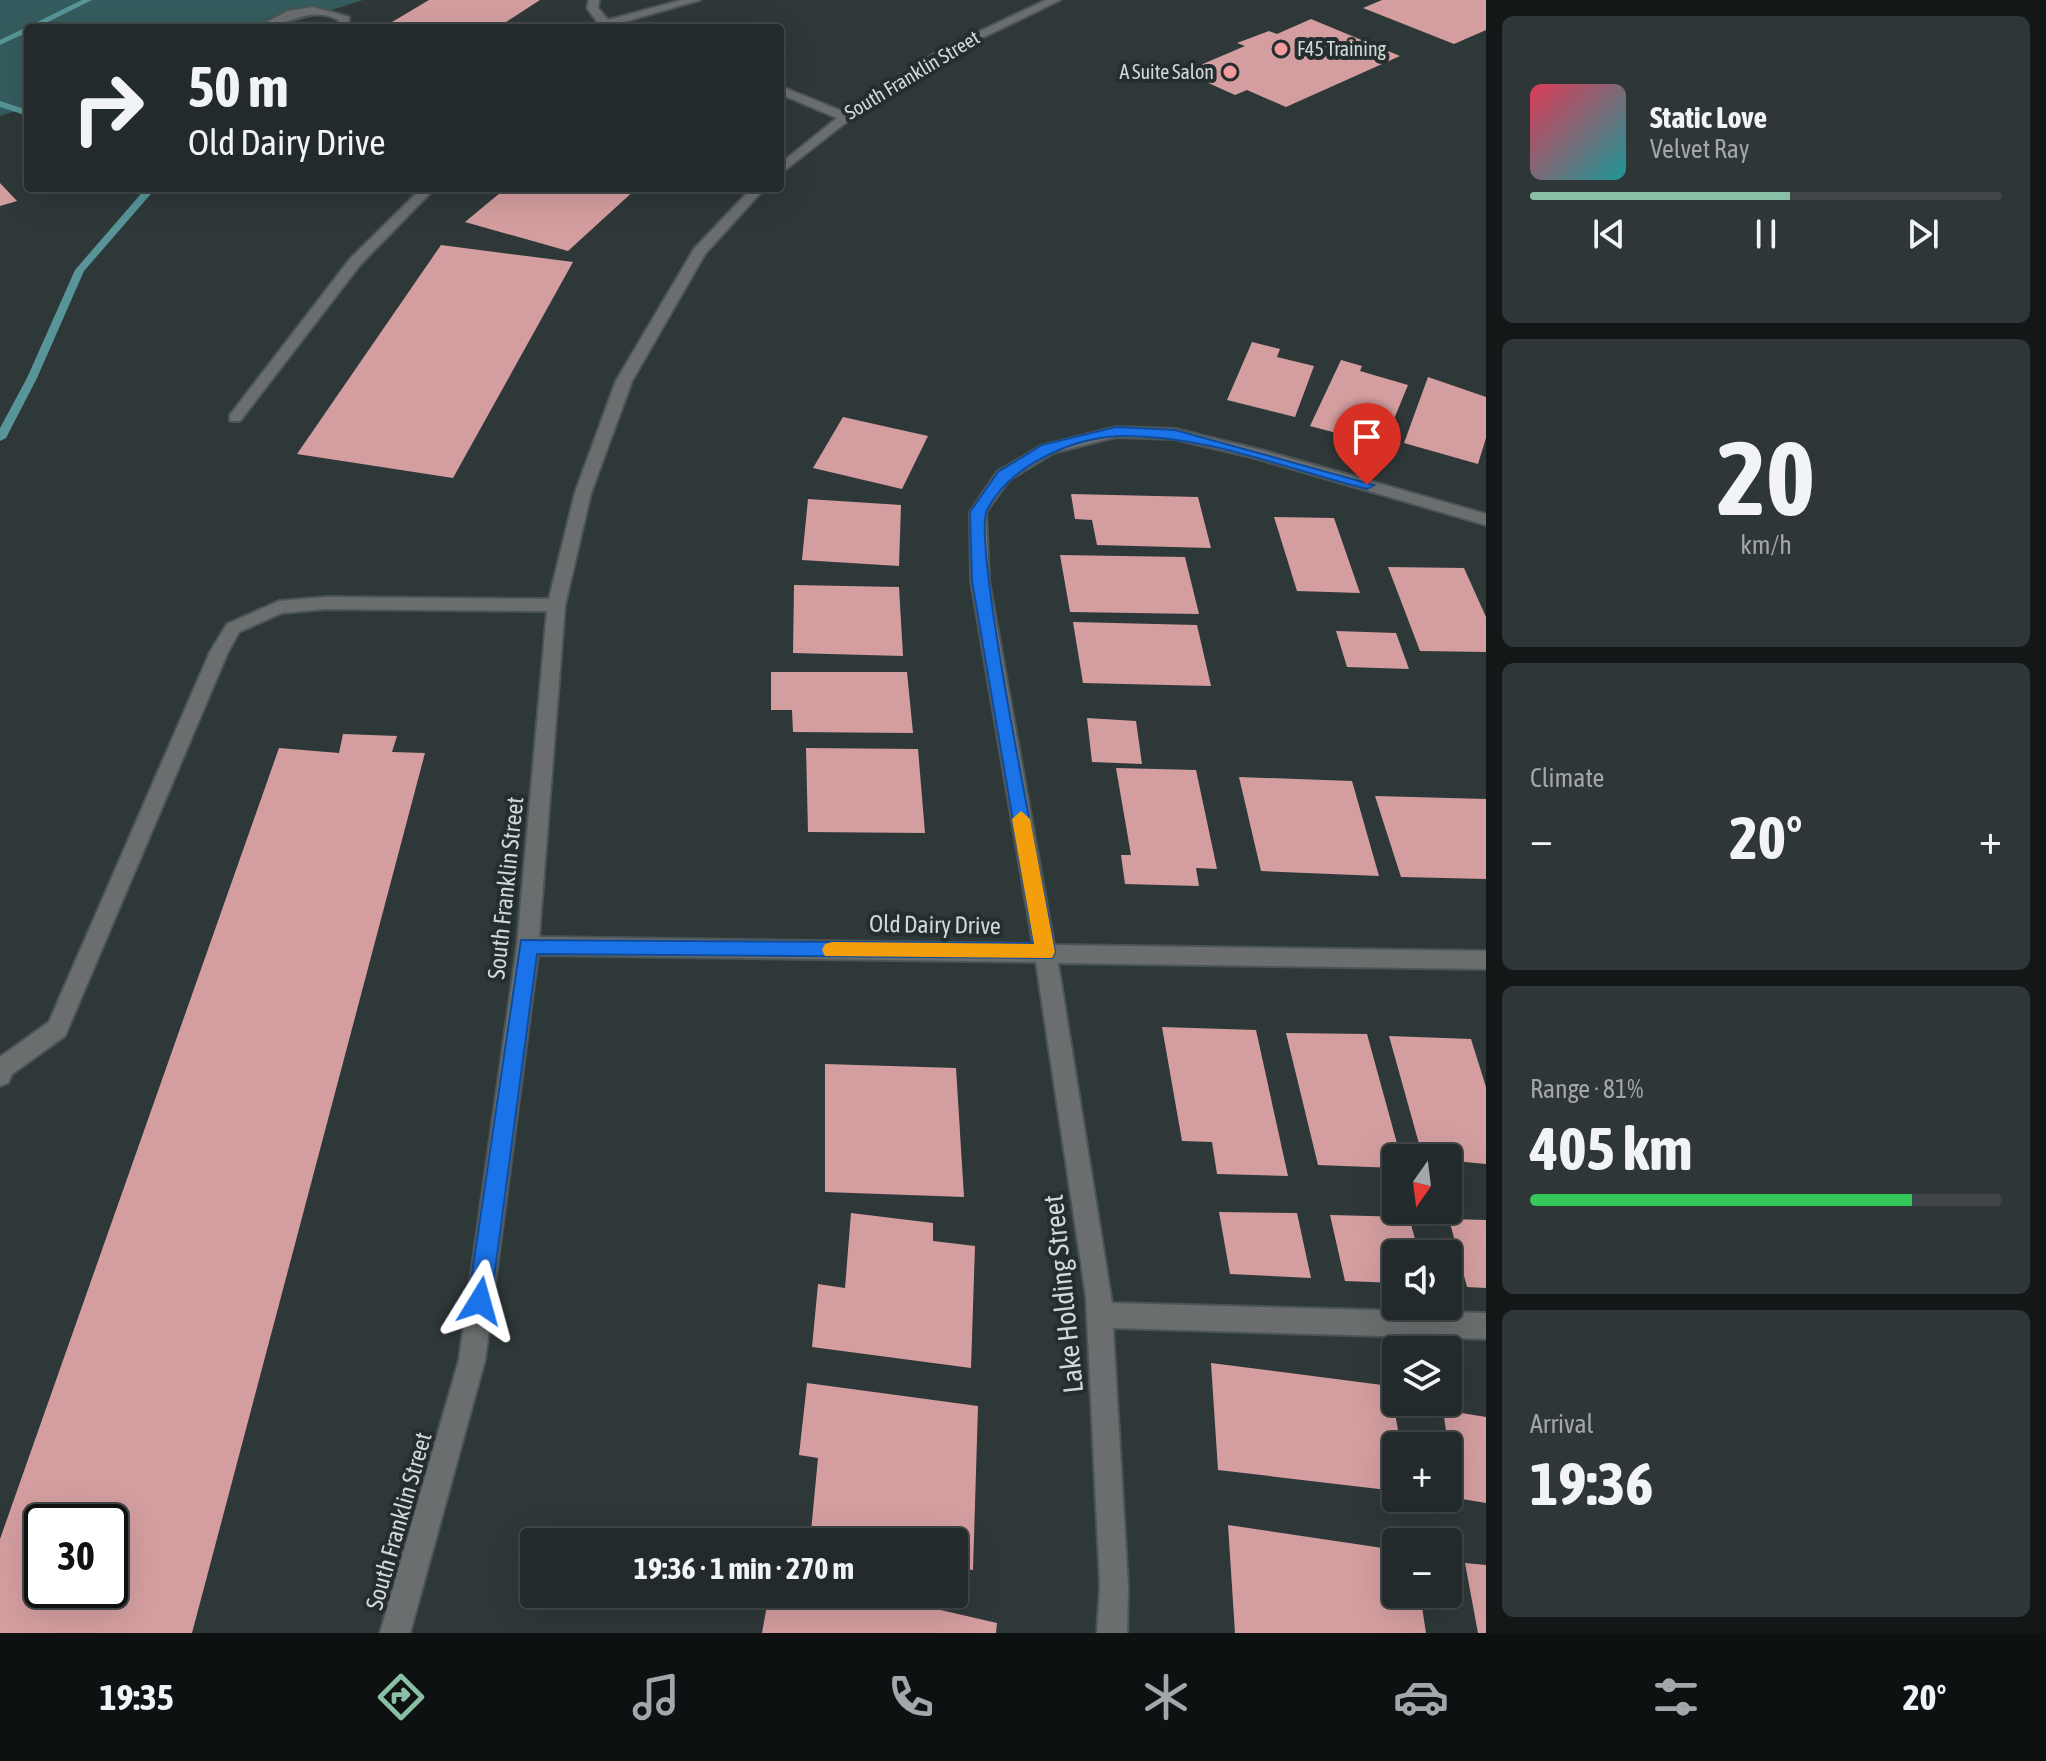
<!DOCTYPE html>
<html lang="en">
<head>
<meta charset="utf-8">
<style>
	body { margin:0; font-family:"Asap Condensed",sans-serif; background:#2f3637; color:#f1f3f6; height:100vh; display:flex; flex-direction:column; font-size:30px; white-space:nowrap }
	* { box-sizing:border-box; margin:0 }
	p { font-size:26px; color:#a3a7a9 }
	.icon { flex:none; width:44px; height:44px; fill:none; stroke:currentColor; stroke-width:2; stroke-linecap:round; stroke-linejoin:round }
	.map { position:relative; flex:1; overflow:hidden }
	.sheet { display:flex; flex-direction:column; gap:16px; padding:16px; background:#131718; width:560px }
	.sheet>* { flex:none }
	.hud { position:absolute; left:24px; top:24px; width:760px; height:168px; border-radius:8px; box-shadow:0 8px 32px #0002,0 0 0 2px #404647; background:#232a2b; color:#f1f3f6; overflow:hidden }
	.needle { width:52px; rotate:194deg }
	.tools { position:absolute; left:1382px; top:1144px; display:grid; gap:16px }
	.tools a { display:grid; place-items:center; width:80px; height:80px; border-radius:8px; background:#232a2b; box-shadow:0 8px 32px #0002,0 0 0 2px #404647; font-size:40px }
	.speed { position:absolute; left:24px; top:1504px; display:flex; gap:16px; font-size:40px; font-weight:700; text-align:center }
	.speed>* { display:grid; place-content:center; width:104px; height:104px; border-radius:50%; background:#232a2b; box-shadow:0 8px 32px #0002,0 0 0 2px #404647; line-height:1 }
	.speed .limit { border:4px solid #111; border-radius:12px; background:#fff; color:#111 }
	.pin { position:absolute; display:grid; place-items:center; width:68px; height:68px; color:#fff; margin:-82px -34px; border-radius:50% 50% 50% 0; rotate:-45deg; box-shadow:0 0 8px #0007 }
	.pin .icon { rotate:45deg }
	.me { position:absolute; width:88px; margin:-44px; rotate:8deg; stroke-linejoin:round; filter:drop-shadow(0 0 6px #0008) }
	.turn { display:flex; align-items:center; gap:28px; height:168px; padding:0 32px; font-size:36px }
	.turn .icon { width:104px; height:104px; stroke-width:2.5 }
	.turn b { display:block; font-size:56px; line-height:68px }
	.big { font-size:60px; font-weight:700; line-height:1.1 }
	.sheet .widget { flex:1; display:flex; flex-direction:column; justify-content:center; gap:12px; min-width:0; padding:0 28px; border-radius:12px; background:#2f3637 }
	.sheet .dial { align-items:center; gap:0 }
	.dial b { font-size:104px; line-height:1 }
	.song { display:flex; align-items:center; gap:24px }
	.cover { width:96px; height:96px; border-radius:12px; background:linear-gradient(135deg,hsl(350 70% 55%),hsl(180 70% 35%)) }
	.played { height:8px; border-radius:4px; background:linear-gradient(90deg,#8abfa5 55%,#404647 55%) }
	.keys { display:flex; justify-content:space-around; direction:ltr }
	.heat { display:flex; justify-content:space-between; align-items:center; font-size:44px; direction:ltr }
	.charge { height:12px; border-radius:6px; background:linear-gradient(90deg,#34c759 81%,#404647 0) }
	.trip { position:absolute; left:520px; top:1528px; width:448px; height:80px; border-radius:8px; background:#232a2b; box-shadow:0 8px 32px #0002,0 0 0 2px #404647; font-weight:700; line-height:80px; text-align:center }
	.tabs { display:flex; height:128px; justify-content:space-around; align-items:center; background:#0e1111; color:#a3a7a9 }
	.tabs .icon { width:56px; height:56px }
	.tabs .on { color:#8abfa5 }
	.tabs b { font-size:36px; color:#f1f3f6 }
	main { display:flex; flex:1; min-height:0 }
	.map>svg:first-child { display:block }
</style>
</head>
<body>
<main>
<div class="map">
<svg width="1486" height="1633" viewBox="0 0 1486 1633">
	<rect width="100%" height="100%" fill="#2f3839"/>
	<polygon fill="#345b5d" points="0,0 363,0 275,28 28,28 28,107 0,116"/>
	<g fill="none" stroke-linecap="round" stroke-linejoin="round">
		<g fill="#579599" fill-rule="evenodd">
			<polygon points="82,0 92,0 36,28 28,28 28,32 0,45 0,40"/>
			<polygon points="0,101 28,110 28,116 0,107"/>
			<polygon points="146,188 156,188 84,271 37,378 6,438 0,441 0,428 27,378 75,270"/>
		</g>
	</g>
	<g fill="#d49ea0" fill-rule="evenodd">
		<polygon points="429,0 540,0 497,28 382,28"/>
		<polygon points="1382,0 1486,0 1486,30 1454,44 1363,8"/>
		<polygon points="1311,19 1400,56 1286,107 1247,90 1235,95 1184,72 1245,46 1237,43 1269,31 1277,34"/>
		<polygon points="0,183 17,201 0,206"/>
		<polygon points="506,188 637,188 568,251 465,222"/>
		<polygon points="441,245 573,262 453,478 297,454"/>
		<polygon points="1252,342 1280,349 1277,357 1314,366 1295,417 1227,400"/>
		<polygon points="1341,360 1362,366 1360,371 1408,385 1385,441 1346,430 1344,435 1310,426"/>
		<polygon points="1428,377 1486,397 1486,438 1478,464 1404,443"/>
		<polygon points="843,417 928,436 902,489 813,468"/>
		<polygon points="1071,494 1198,497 1211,548 1097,545 1092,520 1075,519"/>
		<polygon points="808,499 901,505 899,566 802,560"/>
		<polygon points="1274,517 1334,518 1360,593 1297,591"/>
		<polygon points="1060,555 1185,557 1199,614 1070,612"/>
		<polygon points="1388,567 1464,568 1486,617 1486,652 1420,651"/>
		<polygon points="794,585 899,587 903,656 793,653"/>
		<polygon points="1073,622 1197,625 1211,686 1083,683"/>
		<polygon points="1336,631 1396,633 1409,669 1347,667"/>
		<polygon points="771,672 907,672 913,733 793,732 792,710 771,710"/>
		<polygon points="1087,718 1136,721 1142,764 1092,762"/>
		<path d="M343,734L397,736L392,752L425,753L192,1633H0V1539L279,748L339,753ZM42,1522H110V1590H42Z"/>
		<polygon points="806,748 918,749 925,833 808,832"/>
		<polygon points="1116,768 1196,770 1217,869 1196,868 1199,886 1125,884 1121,855 1131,855"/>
		<polygon points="1239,777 1352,781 1379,876 1261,871"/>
		<polygon points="1375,796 1486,799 1486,879 1401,877"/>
		<polygon points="1162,1027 1256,1030 1288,1176 1217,1174 1212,1142 1182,1141"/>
		<polygon points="1286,1033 1367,1034 1401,1158 1396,1158 1396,1168 1318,1165"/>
		<polygon points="1389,1036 1471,1039 1486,1087 1486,1164 1423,1158"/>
		<polygon points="825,1064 956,1068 964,1197 825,1192"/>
		<polygon points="1219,1212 1297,1213 1311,1278 1230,1274"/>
		<polygon points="851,1213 933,1223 933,1241 975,1246 971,1368 812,1347 818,1284 845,1288"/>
		<polygon points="1330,1215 1409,1217 1419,1254 1396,1254 1396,1283 1345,1281"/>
		<polygon points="1449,1219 1486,1220 1486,1288 1467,1287"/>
		<polygon points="1211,1363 1390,1386 1401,1446 1396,1446 1396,1491 1218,1470"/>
		<polygon points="807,1383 978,1406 973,1570 954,1568 954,1542 810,1542 818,1458 799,1455"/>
		<polygon points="1443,1410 1486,1417 1486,1503 1456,1498"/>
		<polygon points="1228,1525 1396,1550 1396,1594 1420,1594 1426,1633 1235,1633"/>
		<polygon points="1465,1563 1486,1565 1486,1633 1478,1633"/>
		<polygon points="769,1594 871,1594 997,1623 996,1633 762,1633"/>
	</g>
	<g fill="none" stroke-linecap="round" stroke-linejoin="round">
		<defs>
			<g id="minor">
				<polygon points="589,0 599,0 598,8 608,20 682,0 700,0 613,25 615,28 600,26 587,8"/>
				<polygon points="1046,0 1060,0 984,37 915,75 849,120 780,174 780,164 837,118 780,94 780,86 844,112 940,50"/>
				<path d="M313,7L349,17L348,28H336L339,20C307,4 287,28 255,28L288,11Z"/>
				<polygon points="422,188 435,188 360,265 240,421 230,421 230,415 350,259"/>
				<polygon points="752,188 765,188 705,254 632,381 591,493 565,605 539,937 1033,944 971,581 970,512 997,472 1041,446 1116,427 1175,429 1265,451 1486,514 1486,525 1255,458 1175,439 1116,437 1053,453 1009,480 986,512 989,581 1054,945 1486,951 1486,969 1058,963 1112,1303 1486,1313 1486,1339 1113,1328 1128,1586 1127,1633 1097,1633 1100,1586 1086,1297 1036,962 538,955 485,1360 410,1633 380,1633 459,1360 517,946 547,611 326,609 282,613 239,632 228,652 65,1036 12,1074 8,1083 0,1086 0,1057 49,1022 210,652 227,624 279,601 326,597 549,599 575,493 616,381 694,249"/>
			</g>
		</defs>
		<use href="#minor" stroke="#4c5556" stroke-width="4"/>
		<use href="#minor" fill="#6a6e6f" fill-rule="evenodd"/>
	</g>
	<path fill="#1a73e8" stroke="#114b97" stroke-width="2" d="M1116,427L1175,430L1374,485L1367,489C1287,469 1202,434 1119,436C1072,438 1009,466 987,510C971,544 1044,890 1055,952L1052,958L537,954L491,1301L488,1309L480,1313L472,1309L468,1301L521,940L1034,943L972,581L970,512L998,472L1042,445Z"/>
	<polygon fill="#f59e0b" points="1021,811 1030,819 1055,952 1052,958 825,956 822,950 825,944 832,942 1034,944 1012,819"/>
	<g fill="#f49b9f" stroke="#252e2f" stroke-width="3">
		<circle cx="1281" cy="49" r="8"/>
		<circle cx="1230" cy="72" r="8"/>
	</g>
	<g text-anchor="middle" stroke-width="8" stroke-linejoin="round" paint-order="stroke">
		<g font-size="20" fill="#d2d8d8" stroke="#252e2f" text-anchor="start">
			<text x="1297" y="56">F45 Training</text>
			<text x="1214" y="79" text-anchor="end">A Suite Salon</text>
		</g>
		<g font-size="20" fill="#d2d8d8" stroke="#252e2f">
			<text transform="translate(912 75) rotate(-31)" y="7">South Franklin Street</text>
		</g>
		<g font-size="24" fill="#d2d8d8" stroke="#252e2f">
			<text transform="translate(506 888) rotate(-84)" y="8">South Franklin Street</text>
			<text transform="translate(935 925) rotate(1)" y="8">Old Dairy Drive</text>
			<text transform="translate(399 1521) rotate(-74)" y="8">South Franklin Street</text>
		</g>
		<g font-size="28" fill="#d2d8d8" stroke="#252e2f">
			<text transform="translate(1063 1294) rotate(-96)" y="10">Lake Holding Street</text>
		</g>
	</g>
</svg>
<div class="tools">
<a><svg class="needle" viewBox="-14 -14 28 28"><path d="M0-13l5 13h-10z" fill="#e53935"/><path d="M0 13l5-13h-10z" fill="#a3a7a9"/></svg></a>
<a><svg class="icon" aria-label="sound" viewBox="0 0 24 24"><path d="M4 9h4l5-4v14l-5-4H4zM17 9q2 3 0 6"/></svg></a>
<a><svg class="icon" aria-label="layers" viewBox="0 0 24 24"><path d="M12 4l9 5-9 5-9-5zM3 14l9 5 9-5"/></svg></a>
<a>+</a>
<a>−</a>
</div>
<div class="speed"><div class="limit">30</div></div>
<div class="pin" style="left:1367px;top:485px;background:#d93025"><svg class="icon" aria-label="arrive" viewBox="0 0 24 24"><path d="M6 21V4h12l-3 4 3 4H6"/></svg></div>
<svg class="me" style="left:480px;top:1301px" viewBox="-20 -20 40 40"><path d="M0-17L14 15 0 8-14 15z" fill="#1a73e8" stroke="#fff" stroke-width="4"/></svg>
<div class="trip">19:36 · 1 min · 270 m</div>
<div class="hud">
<div class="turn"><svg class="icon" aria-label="right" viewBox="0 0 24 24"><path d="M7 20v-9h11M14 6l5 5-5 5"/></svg><div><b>50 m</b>Old Dairy Drive</div></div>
</div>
</div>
<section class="sheet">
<div class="widget">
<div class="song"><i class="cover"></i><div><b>Static Love</b><p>Velvet Ray</p></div></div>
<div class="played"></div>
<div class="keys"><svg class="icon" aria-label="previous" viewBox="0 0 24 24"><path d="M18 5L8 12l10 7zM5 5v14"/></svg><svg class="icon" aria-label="pause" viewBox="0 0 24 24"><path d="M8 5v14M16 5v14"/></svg><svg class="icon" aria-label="next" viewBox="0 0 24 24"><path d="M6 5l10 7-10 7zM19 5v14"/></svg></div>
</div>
<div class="widget dial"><b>20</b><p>km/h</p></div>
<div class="widget"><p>Climate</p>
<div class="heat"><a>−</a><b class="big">20°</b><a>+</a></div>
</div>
<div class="widget"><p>Range · 81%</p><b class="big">405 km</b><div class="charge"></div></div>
<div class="widget"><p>Arrival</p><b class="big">19:36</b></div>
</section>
</main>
<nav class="tabs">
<b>19:35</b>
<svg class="icon on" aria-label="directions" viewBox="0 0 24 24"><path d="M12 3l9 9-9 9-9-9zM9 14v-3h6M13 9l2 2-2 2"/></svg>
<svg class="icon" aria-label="music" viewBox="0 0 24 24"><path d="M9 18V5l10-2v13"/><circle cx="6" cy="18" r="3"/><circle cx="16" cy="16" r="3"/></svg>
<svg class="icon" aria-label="phone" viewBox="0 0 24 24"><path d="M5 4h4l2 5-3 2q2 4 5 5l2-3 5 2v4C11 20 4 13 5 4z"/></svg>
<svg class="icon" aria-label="climate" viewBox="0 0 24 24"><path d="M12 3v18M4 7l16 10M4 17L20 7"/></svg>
<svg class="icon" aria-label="car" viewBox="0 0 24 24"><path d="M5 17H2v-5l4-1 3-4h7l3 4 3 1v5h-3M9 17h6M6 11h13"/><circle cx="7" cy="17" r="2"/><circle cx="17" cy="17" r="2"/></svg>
<svg class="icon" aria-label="filters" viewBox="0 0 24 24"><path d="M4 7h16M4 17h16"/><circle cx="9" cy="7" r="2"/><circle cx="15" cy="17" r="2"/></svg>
<b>20°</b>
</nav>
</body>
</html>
